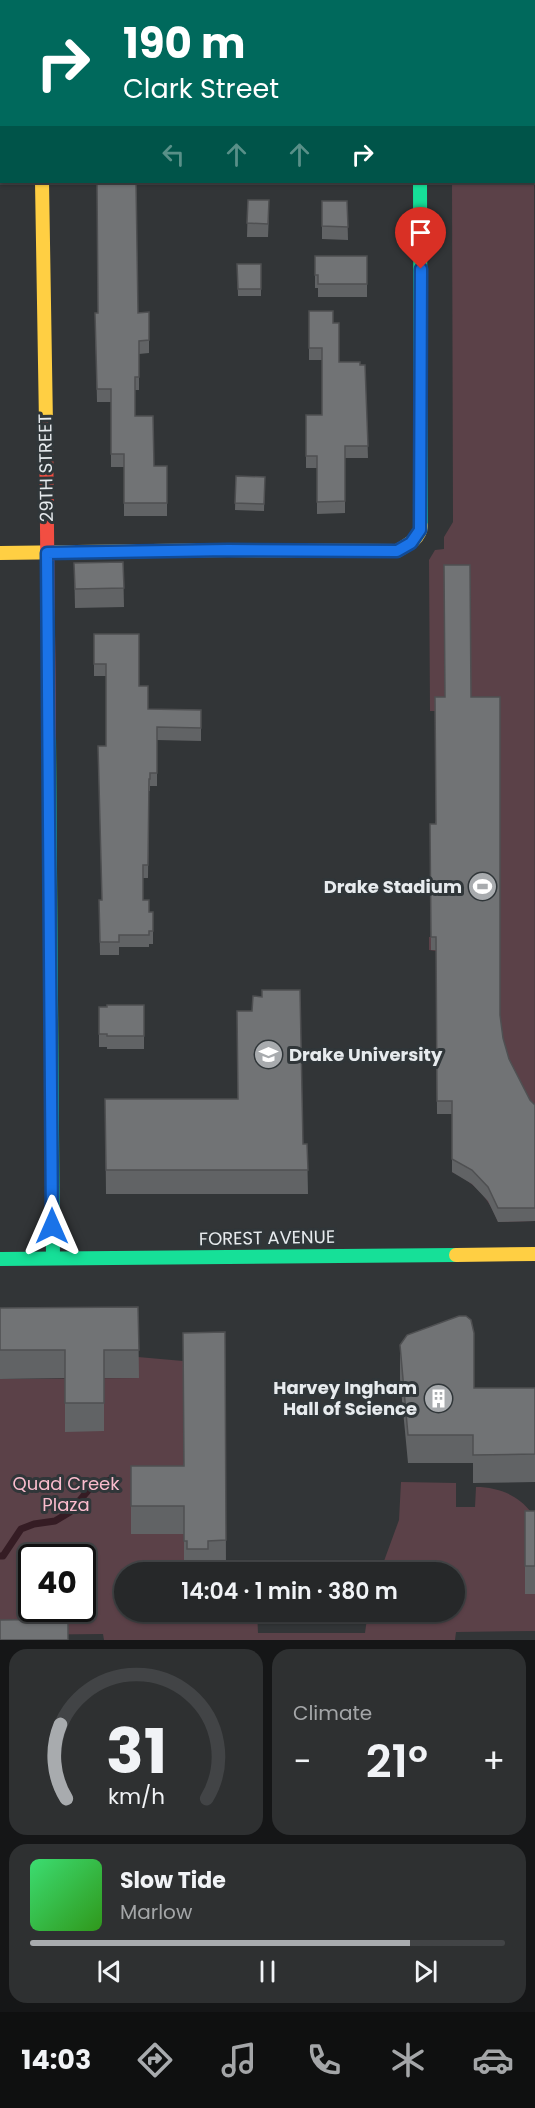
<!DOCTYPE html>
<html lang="en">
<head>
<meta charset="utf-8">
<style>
	body { margin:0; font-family:Poppins,sans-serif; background:#2e3031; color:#f1f3f6; height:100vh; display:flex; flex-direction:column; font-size:22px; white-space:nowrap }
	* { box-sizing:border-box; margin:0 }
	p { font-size:20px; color:#a4a6a8 }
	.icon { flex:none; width:33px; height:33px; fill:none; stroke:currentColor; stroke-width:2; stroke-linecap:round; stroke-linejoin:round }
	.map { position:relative; height:1640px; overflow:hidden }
	.drawer { display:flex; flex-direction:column; gap:9px; padding:9px; background:#151617; flex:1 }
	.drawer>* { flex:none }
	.hud { position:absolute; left:0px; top:0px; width:536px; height:183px; box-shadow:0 2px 4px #0004,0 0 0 2px #424446; background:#00695c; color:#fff; overflow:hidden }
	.speed { position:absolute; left:18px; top:1544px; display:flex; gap:12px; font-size:30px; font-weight:700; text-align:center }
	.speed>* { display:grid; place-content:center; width:78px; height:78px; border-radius:50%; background:#262829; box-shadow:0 2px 4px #0004,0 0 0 2px #424446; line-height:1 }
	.speed .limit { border:3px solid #111; border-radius:9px; background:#fff; color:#111 }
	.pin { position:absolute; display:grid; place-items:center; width:51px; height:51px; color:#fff; margin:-62px -26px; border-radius:50% 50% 50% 0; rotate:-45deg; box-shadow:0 0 6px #0007 }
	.pin .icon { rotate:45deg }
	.me { position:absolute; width:66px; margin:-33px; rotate:0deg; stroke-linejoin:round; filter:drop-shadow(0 0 4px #0008) }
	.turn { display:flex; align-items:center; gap:21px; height:126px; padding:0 24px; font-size:27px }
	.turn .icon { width:78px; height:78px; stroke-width:2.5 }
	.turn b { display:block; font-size:42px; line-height:51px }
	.lanes { display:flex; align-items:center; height:57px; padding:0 24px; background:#0003; justify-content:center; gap:30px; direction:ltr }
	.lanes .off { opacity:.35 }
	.big { font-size:45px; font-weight:600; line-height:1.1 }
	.drawer .widget { flex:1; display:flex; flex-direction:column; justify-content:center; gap:9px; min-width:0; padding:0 21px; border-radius:18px; background:#2e3031 }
	.drawer .dial { align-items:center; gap:0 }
	.dial svg { height:156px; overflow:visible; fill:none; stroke:#424446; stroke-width:7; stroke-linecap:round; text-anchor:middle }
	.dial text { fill:#f1f3f6; stroke:none }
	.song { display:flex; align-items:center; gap:18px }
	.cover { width:72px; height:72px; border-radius:9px; background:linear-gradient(135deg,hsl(140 70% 55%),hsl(110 70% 35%)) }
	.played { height:6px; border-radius:3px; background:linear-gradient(90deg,#a8abae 80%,#424446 80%) }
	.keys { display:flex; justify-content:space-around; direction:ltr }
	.heat { display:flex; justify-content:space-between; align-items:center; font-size:33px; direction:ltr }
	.drawer .tiles { flex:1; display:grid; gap:9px; grid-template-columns:1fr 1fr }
	.widget:last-child { grid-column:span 2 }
	.trip { position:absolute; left:114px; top:1562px; width:351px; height:60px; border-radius:30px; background:#262829; box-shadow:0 2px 4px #0004,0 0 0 2px #424446; font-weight:600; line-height:60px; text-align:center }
	.dock { display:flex; height:96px; justify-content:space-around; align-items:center; background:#0f1010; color:#a4a6a8 }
	.dock .icon { width:42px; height:42px }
	.dock .on { color:#a8abae }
	.dock b { font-size:27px; color:#f1f3f6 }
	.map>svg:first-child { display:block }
</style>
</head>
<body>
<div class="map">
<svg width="535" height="1640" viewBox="0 0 535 1640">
	<rect width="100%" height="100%" fill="#323537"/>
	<g fill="#5b4148" fill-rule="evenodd">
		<path d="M534,42L535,1221L498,1222C489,1198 475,1183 452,1172V1115L436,951L429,950V937H431L430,837H436L435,711H430L429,560L435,550L444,549V537L453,522L452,182H534Z"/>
		<path d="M138,1357L183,1361L184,1494L131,1534H184V1568L187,1569V1572H124V1611H257L258,1633H365L368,1611H454V1572H380L399,1520L401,1482L456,1483V1507H475L476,1487C498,1487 518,1495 531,1512L525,1593L535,1594V1631L456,1632L455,1640H104L103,1634L0,1635V1379L138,1378ZM32,1557H82V1608H32Z"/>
	</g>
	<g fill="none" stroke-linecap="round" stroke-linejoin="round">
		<polyline stroke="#351c24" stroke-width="7" points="0,1556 3,1556 21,1529 34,1524 55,1521 70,1512 91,1487 113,1479"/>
		<g stroke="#656f74" stroke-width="20">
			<polyline points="42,0 42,2"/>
			<polyline points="417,0 417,2"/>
		</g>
		<g stroke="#16e098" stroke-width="14">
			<polyline points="420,182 421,526"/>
			<polyline points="49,737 53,1258"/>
			<polyline points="0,1259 456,1255"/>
		</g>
		<g stroke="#ffcf43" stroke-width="14">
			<polyline points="42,182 46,424"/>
			<path d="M0,553L228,550L397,551C407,545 420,539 421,526"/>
			<polyline points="456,1255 535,1254"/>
		</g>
		<polyline stroke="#f24e42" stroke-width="14" points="46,424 49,737"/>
	</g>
	<g fill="#616365">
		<rect x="326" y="0" width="39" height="2"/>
		<rect x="472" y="0" width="45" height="2"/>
		<polygon points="89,182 138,182 138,185 136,185 138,313 149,312 149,353 139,354 139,390 135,390 135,416 154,466 167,466 167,516 124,516 124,467 111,467 111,402 97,402 95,313 98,313 97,185 89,185"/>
		<polygon points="248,200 269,213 268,237 247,237"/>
		<polygon points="322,201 347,201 348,240 322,239"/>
		<polygon points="315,256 367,256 367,297 318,297 318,288 315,288"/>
		<polygon points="237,264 261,264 261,296 238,296"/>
		<polygon points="309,311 333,323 339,362 365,365 368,458 345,458 345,513 317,514 317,468 306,468 306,415 322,415 322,360 309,360"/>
		<polygon points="236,476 265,477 264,511 235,510"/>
		<polygon points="123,562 124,607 75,608 74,563"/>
		<polygon points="94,634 139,686 148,709 201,710 201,741 157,740 157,786 150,786 150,791 149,791 148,878 143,878 143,900 149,912 153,912 153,944 149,944 149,947 119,947 119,955 100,955 99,900 102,900 106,746 106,676 94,676"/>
		<polygon points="471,697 500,1015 503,1038 509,1059 530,1100 535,1105 535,1221 498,1222 488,1201 472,1184 452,1172 452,1114 437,1114 436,950 431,950 430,837 435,824"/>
		<polygon points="144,1005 144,1049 107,1049 107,1047 99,1047 99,1007"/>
		<polygon points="105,1099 303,1144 307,1144 308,1194 106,1194"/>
		<polygon points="138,1307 139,1378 104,1378 104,1431 65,1432 65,1378 0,1379 0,1308"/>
		<polygon points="225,1332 226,1569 208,1569 208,1572 187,1572 187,1569 184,1569 184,1534 131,1534 131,1466 183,1466"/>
		<polygon points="400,1345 474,1388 535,1388 535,1482 473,1483 473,1463 408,1463 400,1379"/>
		<rect x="525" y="1511" width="10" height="83"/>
	</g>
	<g fill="#717375" stroke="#4f5052" stroke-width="1.5">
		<rect x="94" y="0" width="44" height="2"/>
		<rect x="196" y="0" width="22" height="2"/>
		<rect x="326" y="0" width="30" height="2"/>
		<polygon points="97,182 136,182 138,313 149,312 149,340 139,341 139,377 135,377 135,416 153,416 154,466 167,466 167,503 124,503 124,454 111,454 111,389 97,389 95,313 98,313"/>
		<polygon points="248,200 269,200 268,224 247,223"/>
		<polygon points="322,201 347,201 348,227 322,226"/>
		<polygon points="315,256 367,256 367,284 318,284 318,275 315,275"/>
		<polygon points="237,264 261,264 261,289 238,289"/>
		<polygon points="309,311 333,311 333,323 339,323 339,362 360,362 360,365 365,365 368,446 345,446 345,501 317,502 317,456 306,456 306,415 322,415 322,348 309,348"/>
		<polygon points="236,476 265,477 264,504 235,503"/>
		<polygon points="123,562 124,588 75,589 74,563"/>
		<polygon points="444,565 470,565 471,697 500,697 500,1015 503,1038 509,1059 530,1100 535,1105 535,1208 498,1208 488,1187 472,1170 452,1159 452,1101 437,1101 436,937 431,937 430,824 436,824 435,697 445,697"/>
		<polygon points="94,634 139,634 139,686 148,686 148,709 201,710 201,728 157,727 157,773 150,773 150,779 149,779 148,865 143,865 143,900 149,900 149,912 153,912 153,931 149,931 149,935 119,935 119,942 100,942 99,900 102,900 98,746 106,746 106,664 94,664"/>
		<polygon points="262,990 300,990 303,1144 307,1144 308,1170 106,1170 105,1099 238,1099 237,1011 252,1011 253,996 262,997"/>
		<polygon points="107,1005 144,1005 144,1036 107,1036 107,1034 99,1034 99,1007 107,1007"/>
		<polygon points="138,1307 139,1350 104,1350 104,1403 65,1403 65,1350 0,1350 0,1308"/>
		<polygon points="459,1316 466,1316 471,1320 474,1333 474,1388 535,1388 535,1454 473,1455 473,1435 408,1435 400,1345 407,1335"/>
		<polygon points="225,1332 226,1540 208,1541 208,1549 187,1549 187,1541 184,1541 184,1506 131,1506 131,1466 184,1466 183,1333"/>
		<rect x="525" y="1511" width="10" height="55"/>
		<polygon points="68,1619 68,1640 0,1640 0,1620"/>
	</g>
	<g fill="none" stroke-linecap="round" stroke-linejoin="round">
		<defs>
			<polyline id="route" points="52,1226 47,553 228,550 397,551 411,543 420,530 421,269"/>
		</defs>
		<use href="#route" stroke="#114b97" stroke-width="15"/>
		<use href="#route" stroke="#1a73e8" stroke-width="10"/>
	</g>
	<defs>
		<symbol id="stadium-disc" viewBox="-11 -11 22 22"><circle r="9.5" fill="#a8abae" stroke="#303639"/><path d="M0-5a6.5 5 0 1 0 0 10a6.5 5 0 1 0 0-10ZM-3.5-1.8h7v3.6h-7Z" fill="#fff"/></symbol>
		<symbol id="university-disc" viewBox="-11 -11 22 22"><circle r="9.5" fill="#a8abae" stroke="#303639"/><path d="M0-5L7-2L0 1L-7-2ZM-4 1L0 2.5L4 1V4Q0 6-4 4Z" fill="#fff"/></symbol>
		<symbol id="building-disc" viewBox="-11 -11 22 22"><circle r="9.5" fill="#a8abae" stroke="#303639"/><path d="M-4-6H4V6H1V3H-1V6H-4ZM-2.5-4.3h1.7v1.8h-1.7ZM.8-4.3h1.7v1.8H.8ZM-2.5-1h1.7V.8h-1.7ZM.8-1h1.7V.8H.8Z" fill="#fff"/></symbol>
	</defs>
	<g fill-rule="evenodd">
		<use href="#stadium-disc" x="466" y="870" width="33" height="33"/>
		<use href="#university-disc" x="252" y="1038" width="33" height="33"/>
		<use href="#building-disc" x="422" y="1382" width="33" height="33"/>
	</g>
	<g text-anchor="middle" stroke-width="6" stroke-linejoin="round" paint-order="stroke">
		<g font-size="18" fill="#e7ebee" stroke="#303639">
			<text transform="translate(46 468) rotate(-91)" y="6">29TH STREET</text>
			<text transform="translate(267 1238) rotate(-1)" y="6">FOREST AVENUE</text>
		</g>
		<g font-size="18" font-weight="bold" fill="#e7ebee" stroke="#303639" text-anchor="end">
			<text x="462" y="893">Drake Stadium</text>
			<text x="289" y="1061" text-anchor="start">Drake University</text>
			<text x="417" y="1394">Harvey Ingham<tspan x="417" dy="21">Hall of Science</tspan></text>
		</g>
		<g font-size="18" fill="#fabccd" stroke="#303639">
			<text x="66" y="1490">Quad Creek<tspan x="66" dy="21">Plaza</tspan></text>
		</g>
	</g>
</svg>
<div class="speed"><div class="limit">40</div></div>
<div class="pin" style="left:421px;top:269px;background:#d93025"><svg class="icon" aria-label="arrive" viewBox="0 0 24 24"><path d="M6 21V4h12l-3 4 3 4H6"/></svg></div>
<svg class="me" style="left:52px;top:1226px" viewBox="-20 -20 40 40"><path d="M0-17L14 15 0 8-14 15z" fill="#1a73e8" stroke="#fff" stroke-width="4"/></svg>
<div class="trip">14:04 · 1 min · 380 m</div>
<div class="hud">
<div class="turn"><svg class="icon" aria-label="right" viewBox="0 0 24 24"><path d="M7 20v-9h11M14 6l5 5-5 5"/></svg><div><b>190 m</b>Clark Street</div></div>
<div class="lanes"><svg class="icon off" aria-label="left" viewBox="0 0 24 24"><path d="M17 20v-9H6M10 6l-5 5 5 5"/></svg><svg class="icon off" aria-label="ahead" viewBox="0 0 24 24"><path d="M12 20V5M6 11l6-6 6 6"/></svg><svg class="icon off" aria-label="ahead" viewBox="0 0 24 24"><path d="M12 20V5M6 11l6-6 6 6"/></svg><svg class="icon" aria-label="right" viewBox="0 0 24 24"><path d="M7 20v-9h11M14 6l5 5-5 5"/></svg></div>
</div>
</div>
<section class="drawer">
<div class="tiles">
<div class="widget dial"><svg viewBox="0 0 100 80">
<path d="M14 69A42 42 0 1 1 86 69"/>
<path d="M14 69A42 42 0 0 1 11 31" stroke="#a8abae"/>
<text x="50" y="56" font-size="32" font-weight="700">31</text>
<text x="50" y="72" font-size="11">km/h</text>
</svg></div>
<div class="widget"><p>Climate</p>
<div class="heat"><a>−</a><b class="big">21°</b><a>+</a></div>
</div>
<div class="widget">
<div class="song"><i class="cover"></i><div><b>Slow Tide</b><p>Marlow</p></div></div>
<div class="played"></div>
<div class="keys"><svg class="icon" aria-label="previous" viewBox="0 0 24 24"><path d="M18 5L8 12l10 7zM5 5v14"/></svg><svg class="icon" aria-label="pause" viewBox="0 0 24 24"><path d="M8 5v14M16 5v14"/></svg><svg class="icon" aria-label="next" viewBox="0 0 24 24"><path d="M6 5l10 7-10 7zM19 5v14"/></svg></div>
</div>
</div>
</section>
<nav class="dock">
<b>14:03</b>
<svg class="icon on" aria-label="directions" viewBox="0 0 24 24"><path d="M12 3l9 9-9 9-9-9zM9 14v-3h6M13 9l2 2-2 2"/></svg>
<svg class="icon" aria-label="music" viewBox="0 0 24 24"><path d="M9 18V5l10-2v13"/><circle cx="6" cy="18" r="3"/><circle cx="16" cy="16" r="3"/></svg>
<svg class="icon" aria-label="phone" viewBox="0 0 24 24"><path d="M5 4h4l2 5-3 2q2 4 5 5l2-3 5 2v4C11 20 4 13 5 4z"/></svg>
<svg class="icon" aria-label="climate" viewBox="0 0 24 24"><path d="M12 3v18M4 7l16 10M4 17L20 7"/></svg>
<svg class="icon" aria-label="car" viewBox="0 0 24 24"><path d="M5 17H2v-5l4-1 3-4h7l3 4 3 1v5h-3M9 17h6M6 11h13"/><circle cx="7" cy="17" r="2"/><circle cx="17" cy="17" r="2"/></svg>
</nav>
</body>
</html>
